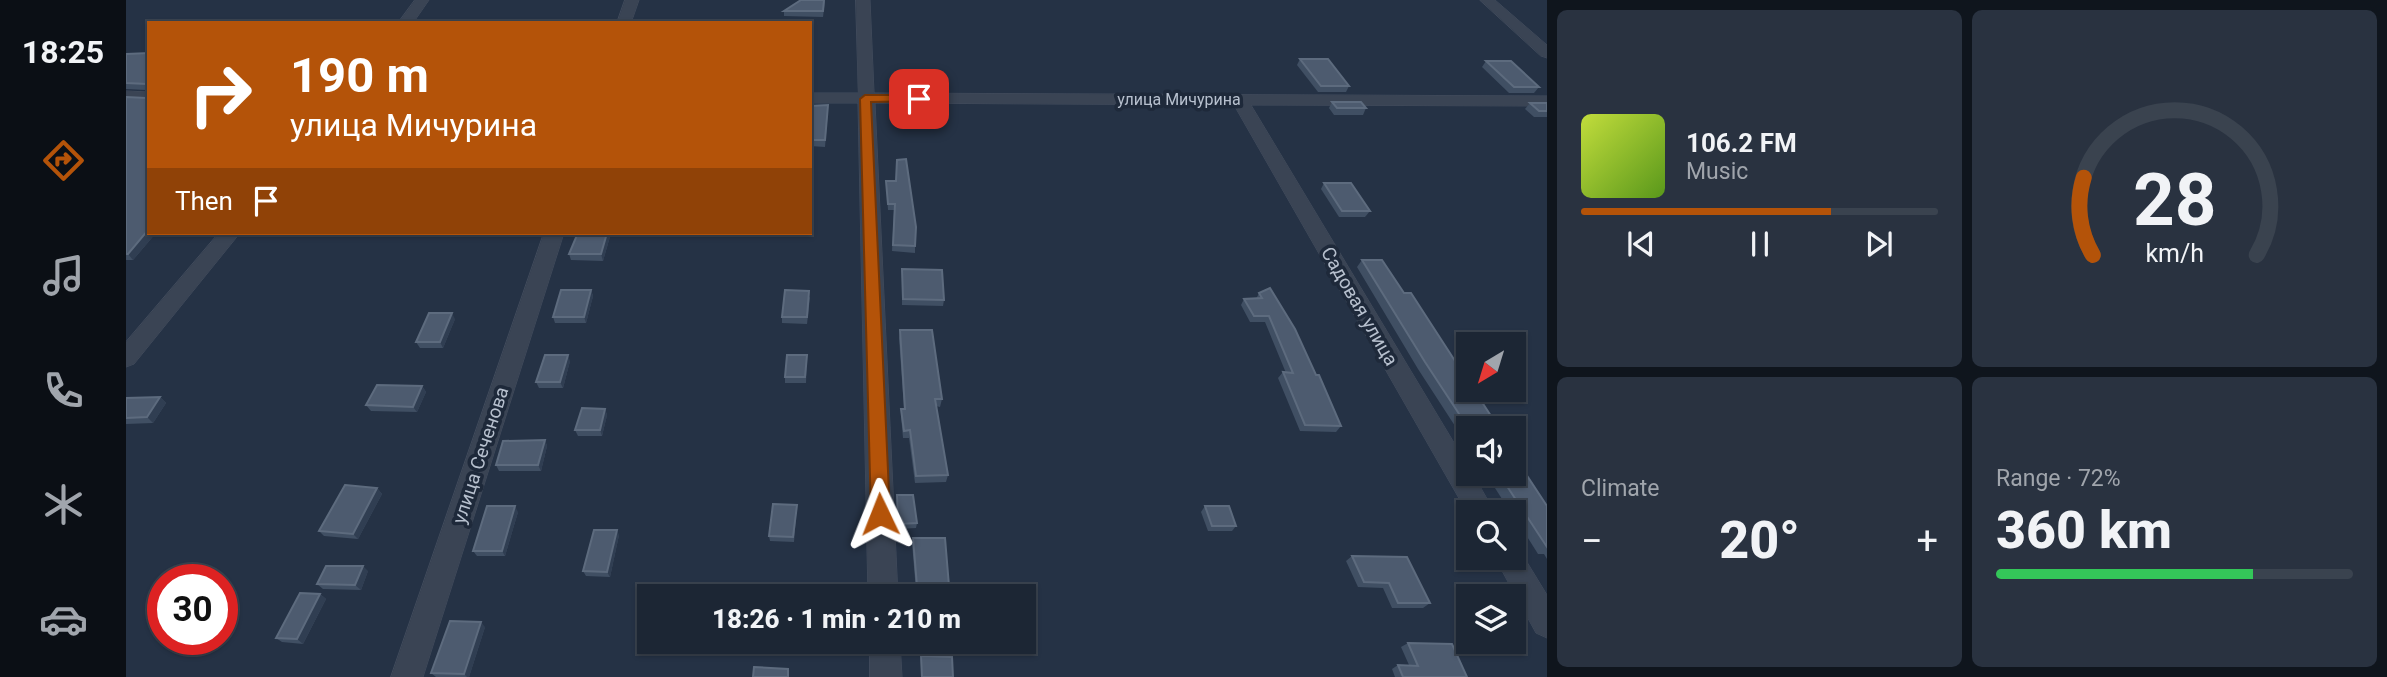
<!DOCTYPE html>
<html lang="en">
<head>
<meta charset="utf-8">
<style>
	body { margin:0; font-family:Roboto,sans-serif; background:#293240; color:#f1f3f6; height:100vh; display:flex; flex-direction:column; font-size:26px; white-space:nowrap }
	* { box-sizing:border-box; margin:0 }
	p { font-size:23px; color:#a0a5ac }
	.icon { flex:none; width:38px; height:38px; fill:none; stroke:currentColor; stroke-width:2; stroke-linecap:round; stroke-linejoin:round }
	.map { position:relative; flex:1; overflow:hidden }
	.panel { display:flex; flex-direction:column; gap:10px; padding:10px; background:#0f151d; width:840px }
	.panel>* { flex:none }
	.hud { position:absolute; left:21px; top:21px; width:665px; height:214px; border-radius:0px; box-shadow:0 2px 5px #0004,0 0 0 2px #3a434f; background:#b45309; color:#fff; overflow:hidden }
	.needle { width:46px; rotate:218deg }
	.tools { position:absolute; left:1330px; top:332px; display:grid; gap:14px }
	.tools a { display:grid; place-items:center; width:70px; height:70px; border-radius:0px; background:#1c2634; box-shadow:0 2px 5px #0004,0 0 0 2px #3a434f; font-size:35px }
	.speed { position:absolute; left:21px; top:564px; display:flex; gap:14px; font-size:35px; font-weight:700; text-align:center }
	.speed>* { display:grid; place-content:center; width:91px; height:91px; border-radius:50%; background:#1c2634; box-shadow:0 2px 5px #0004,0 0 0 2px #3a434f; line-height:1 }
	.speed .limit { border:10px solid #d22; background:#fff; color:#111 }
	.pin { position:absolute; display:grid; place-items:center; width:60px; height:60px; color:#fff; margin:-30px; border-radius:14px; box-shadow:0 4px 10px #0006 }
	.me { position:absolute; width:77px; margin:-38px; rotate:358deg; stroke-linejoin:round; filter:drop-shadow(0 0 5px #0008) }
	.turn { display:flex; align-items:center; gap:24px; height:147px; padding:0 28px; font-size:32px }
	.turn .icon { width:91px; height:91px; stroke-width:2.5 }
	.turn b { display:block; font-size:49px; line-height:60px }
	.then { display:flex; align-items:center; height:66px; padding:0 28px; background:#0003; gap:14px; font-size:26px }
	.big { font-size:52px; font-weight:800; line-height:1.1 }
	.panel .tile { flex:1; display:flex; flex-direction:column; justify-content:center; gap:10px; min-width:0; padding:0 24px; border-radius:10px; background:#293240 }
	.panel .dial { align-items:center; gap:0 }
	.dial svg { height:182px; overflow:visible; fill:none; stroke:#3a434f; stroke-width:7; stroke-linecap:round; text-anchor:middle }
	.dial text { fill:#f1f3f6; stroke:none }
	.song { display:flex; align-items:center; gap:21px }
	.cover { width:84px; height:84px; border-radius:10px; background:linear-gradient(135deg,hsl(70 70% 55%),hsl(90 70% 35%)) }
	.played { height:7px; border-radius:4px; background:linear-gradient(90deg,#b45309 70%,#3a434f 70%) }
	.keys { display:flex; justify-content:space-around; direction:ltr }
	.heat { display:flex; justify-content:space-between; align-items:center; font-size:38px; direction:ltr }
	.charge { height:10px; border-radius:5px; background:linear-gradient(90deg,#34c759 72%,#3a434f 0) }
	.panel .tiles { flex:1; display:grid; gap:10px; grid-template-columns:repeat(2,1fr) }
	.trip { position:absolute; left:511px; top:584px; width:399px; height:70px; border-radius:0px; background:#1c2634; box-shadow:0 2px 5px #0004,0 0 0 2px #3a434f; font-weight:800; line-height:70px; text-align:center }
	main { display:flex; flex:1; min-height:0 }
	.tabs { display:flex; flex-direction:column; width:126px; justify-content:space-around; align-items:center; background:#0b0f15; color:#a0a5ac }
	.tabs .icon { width:49px; height:49px }
	.tabs .current { color:#b45309 }
	.tabs b { font-size:32px; color:#f1f3f6 }
	.map>svg:first-child { display:block }
</style>
</head>
<body>
<main>
<nav class="tabs">
<b>18:25</b>
<svg class="icon current" aria-label="directions" viewBox="0 0 24 24"><path d="M12 3l9 9-9 9-9-9zM9 14v-3h6M13 9l2 2-2 2"/></svg>
<svg class="icon" aria-label="music" viewBox="0 0 24 24"><path d="M9 18V5l10-2v13"/><circle cx="6" cy="18" r="3"/><circle cx="16" cy="16" r="3"/></svg>
<svg class="icon" aria-label="phone" viewBox="0 0 24 24"><path d="M5 4h4l2 5-3 2q2 4 5 5l2-3 5 2v4C11 20 4 13 5 4z"/></svg>
<svg class="icon" aria-label="climate" viewBox="0 0 24 24"><path d="M12 3v18M4 7l16 10M4 17L20 7"/></svg>
<svg class="icon" aria-label="car" viewBox="0 0 24 24"><path d="M5 17H2v-5l4-1 3-4h7l3 4 3 1v5h-3M9 17h6M6 11h13"/><circle cx="7" cy="17" r="2"/><circle cx="17" cy="17" r="2"/></svg>
</nav>
<div class="map">
<svg width="1421" height="677" viewBox="0 0 1421 677">
	<rect width="100%" height="100%" fill="#253245"/>
	<g fill="none" stroke-linecap="round" stroke-linejoin="round">
		<defs>
			<g id="street">
				<polygon points="289,0 303,0 287,23 272,23"/>
				<polygon points="499,0 513,0 505,23 491,23"/>
				<polygon points="730,0 744,0 748,93 1421,96 1421,106 1125,105 1342,466 1342,474 1347,474 1369,513 1342,514 1108,105 749,103 772,597 742,597 732,103 684,103 684,93 732,93"/>
				<polygon points="1354,0 1369,0 1421,45 1421,58 1415,56"/>
				<polygon points="0,91 23,92 23,102 0,101"/>
				<polygon points="93,233 114,233 8,364 0,367 0,342"/>
				<polygon points="418,233 438,233 297,677 265,677"/>
				<polygon points="1388,547 1393,549 1421,595 1421,638 1410,633 1369,558 1388,558"/>
				<polygon points="744,642 774,642 776,677 744,677"/>
			</g>
		</defs>
		<use href="#street" stroke="#434d5e" stroke-width="1"/>
		<use href="#street" fill="#3a4454" fill-rule="evenodd"/>
	</g>
	<g fill="#404f63">
		<polygon points="699,0 697,17 658,16 658,11"/>
		<polygon points="23,53 23,233 30,233 7,260 0,260 0,97 20,98 20,90 0,89 0,54"/>
		<polygon points="1174,59 1223,86 1220,92 1192,92 1171,65"/>
		<polygon points="1360,61 1413,87 1408,93 1383,93 1356,67"/>
		<polygon points="1206,102 1240,108 1237,115 1208,115 1203,108"/>
		<polygon points="1404,103 1421,103 1421,117 1408,117 1399,109"/>
		<polygon points="684,106 702,111 699,147 684,146"/>
		<polygon points="760,181 789,246 789,253 766,251 768,210 762,210"/>
		<polygon points="1198,183 1244,211 1239,217 1213,217 1195,189"/>
		<polygon points="485,233 477,261 445,260 443,254 455,235"/>
		<polygon points="1236,260 1278,293 1371,425 1378,429 1342,429 1342,446 1292,369 1231,267"/>
		<polygon points="776,269 818,300 817,306 776,305"/>
		<polygon points="465,290 467,296 460,323 429,323 427,317"/>
		<polygon points="1133,293 1190,375 1215,426 1210,432 1174,431 1152,378 1157,372 1160,373 1139,322 1124,322 1115,305 1118,299 1130,299"/>
		<polygon points="684,297 681,324 656,323 656,317"/>
		<polygon points="329,319 317,348 294,348 290,342"/>
		<polygon points="774,330 816,399 814,407 810,406 822,475 820,482 789,483 783,438 777,438 775,416 775,409 778,409 773,338"/>
		<polygon points="681,355 680,383 659,383 659,377"/>
		<polygon points="444,361 437,388 413,388 410,382"/>
		<polygon points="296,386 300,392 291,412 245,411 240,405"/>
		<polygon points="34,397 40,403 27,423 0,424 0,398"/>
		<polygon points="479,409 481,415 476,436 452,436 449,430"/>
		<polygon points="419,440 421,446 415,471 373,471 370,465"/>
		<polygon points="1360,474 1388,474 1421,506 1421,559 1418,554 1412,554 1388,516 1388,513 1385,513"/>
		<polygon points="251,488 256,494 232,539 198,536 193,531"/>
		<polygon points="771,495 791,523 790,528 771,529"/>
		<polygon points="671,505 668,542 644,541 643,536"/>
		<polygon points="1079,506 1110,526 1106,531 1082,531 1075,512"/>
		<polygon points="392,512 379,556 351,556 347,551"/>
		<polygon points="493,535 484,577 460,576 457,571"/>
		<polygon points="787,538 823,586 822,591 790,591 786,543"/>
		<polygon points="1226,556 1304,603 1297,608 1266,608 1257,588 1232,587 1220,561"/>
		<polygon points="242,571 235,590 197,589 191,584"/>
		<polygon points="194,594 200,599 177,644 156,642 150,638"/>
		<polygon points="359,627 343,677 310,677 305,673"/>
		<polygon points="1282,643 1341,677 1269,677 1266,669 1272,665 1283,665 1275,647"/>
	</g>
	<g fill="#303e52">
		<polygon points="23,229 23,233 30,233 7,260 2,254"/>
		<polygon points="481,233 485,233 477,261 475,254"/>
		<polygon points="465,290 467,296 460,323 458,317"/>
		<polygon points="326,313 329,319 317,348 314,342"/>
		<polygon points="442,355 444,361 437,388 434,382"/>
		<polygon points="296,386 300,392 291,412 287,407"/>
		<polygon points="34,397 40,403 27,423 21,417"/>
		<polygon points="479,409 481,415 476,436 474,430"/>
		<polygon points="419,440 421,446 415,471 412,465"/>
		<polygon points="251,488 256,494 232,539 227,534"/>
		<polygon points="389,506 392,512 379,556 376,551"/>
		<polygon points="491,530 493,535 484,577 481,572"/>
		<polygon points="237,566 242,571 235,590 229,585"/>
		<polygon points="194,594 200,599 177,644 171,639"/>
		<polygon points="355,622 359,627 343,677 341,677 338,674"/>
	</g>
	<g fill="#4d5b6f" stroke="#5d6b7e" stroke-width="2">
		<polygon points="675,0 698,0 697,11 658,11"/>
		<polygon points="23,53 23,229 2,254 0,254 0,97 20,98 21,84 0,83 0,54"/>
		<polygon points="1174,59 1202,59 1223,86 1195,86"/>
		<polygon points="1360,61 1385,61 1413,87 1388,87"/>
		<polygon points="1206,102 1235,102 1240,108 1211,108"/>
		<polygon points="1404,103 1421,103 1421,111 1413,111"/>
		<polygon points="702,105 699,140 684,140 684,106"/>
		<polygon points="780,159 790,227 789,246 767,245 769,204 762,204 760,181 770,181 771,160"/>
		<polygon points="1198,183 1225,183 1244,211 1216,211"/>
		<polygon points="456,233 481,233 475,254 443,254 451,235 455,235"/>
		<polygon points="1236,260 1256,260 1278,293 1285,293 1342,381 1342,390 1348,390 1371,425 1376,425 1378,429 1343,429 1299,362"/>
		<polygon points="776,269 816,270 818,300 777,299"/>
		<polygon points="1144,288 1169,329 1190,375 1193,375 1215,426 1179,425 1157,372 1167,373 1143,316 1128,316 1118,299 1136,298 1133,293"/>
		<polygon points="435,290 465,290 458,317 427,317"/>
		<polygon points="659,290 683,291 681,317 656,317"/>
		<polygon points="303,313 326,313 314,342 290,342"/>
		<polygon points="774,330 806,330 816,399 809,399 822,475 790,476 784,430 778,431 775,409 779,409"/>
		<polygon points="419,355 442,355 434,382 410,382"/>
		<polygon points="661,355 681,355 679,377 659,377"/>
		<polygon points="251,385 296,386 287,407 240,405"/>
		<polygon points="34,397 21,417 0,418 0,398"/>
		<polygon points="456,408 479,409 474,430 449,430"/>
		<polygon points="419,440 412,465 370,465 377,441"/>
		<polygon points="1388,456 1421,506 1421,547 1373,474 1388,474"/>
		<polygon points="219,485 251,488 227,534 193,531"/>
		<polygon points="771,495 787,495 791,523 772,524"/>
		<polygon points="647,504 671,505 667,537 643,536"/>
		<polygon points="361,506 389,506 376,551 347,551"/>
		<polygon points="1079,506 1103,506 1110,526 1086,526"/>
		<polygon points="468,530 491,530 481,572 457,571"/>
		<polygon points="787,538 819,538 823,586 791,586"/>
		<polygon points="1226,556 1281,557 1304,603 1272,603 1263,583 1238,582"/>
		<polygon points="200,566 237,566 229,585 191,584"/>
		<polygon points="174,593 194,594 171,639 150,638"/>
		<polygon points="324,621 355,622 338,674 305,673"/>
		<polygon points="1282,643 1326,644 1341,677 1277,677 1272,665 1292,666"/>
		<polygon points="795,656 826,657 827,677 796,677"/>
		<polygon points="628,667 662,669 662,677 627,677"/>
	</g>
	<polygon fill="#b45309" stroke="#753606" stroke-width="2" points="793,95 799,99 797,101 745,102 764,514 761,520 754,522 748,520 745,514 734,99 739,95"/>
	<g text-anchor="middle" stroke-width="7" stroke-linejoin="round" paint-order="stroke">
		<g font-size="16" fill="#b7c0ce" stroke="#1e293a">
			<text x="1053" y="105">улица Мичурина</text>
		</g>
		<g font-size="19" fill="#b7c0ce" stroke="#1e293a">
			<text transform="translate(1234 306) rotate(60)" y="7">Садовая улица</text>
			<text transform="translate(354 455) rotate(-72)" y="7">улица Сеченова</text>
		</g>
	</g>
</svg>
<div class="tools">
<a><svg class="needle" viewBox="-14 -14 28 28"><path d="M0-13l5 13h-10z" fill="#e53935"/><path d="M0 13l5-13h-10z" fill="#a0a5ac"/></svg></a>
<a><svg class="icon" aria-label="sound" viewBox="0 0 24 24"><path d="M4 9h4l5-4v14l-5-4H4zM17 9q2 3 0 6"/></svg></a>
<a><svg class="icon" aria-label="search" viewBox="0 0 24 24"><circle cx="10" cy="10" r="6"/><path d="M15 15l6 6"/></svg></a>
<a><svg class="icon" aria-label="layers" viewBox="0 0 24 24"><path d="M12 4l9 5-9 5-9-5zM3 14l9 5 9-5"/></svg></a>
</div>
<div class="speed"><div class="limit">30</div></div>
<div class="pin" style="left:793px;top:99px;background:#d93025"><svg class="icon" aria-label="arrive" viewBox="0 0 24 24"><path d="M6 21V4h12l-3 4 3 4H6"/></svg></div>
<svg class="me" style="left:754px;top:514px" viewBox="-20 -20 40 40"><path d="M0-17L14 15 0 8-14 15z" fill="#b45309" stroke="#fff" stroke-width="4"/></svg>
<div class="trip">18:26 · 1 min · 210 m</div>
<div class="hud">
<div class="turn"><svg class="icon" aria-label="right" viewBox="0 0 24 24"><path d="M7 20v-9h11M14 6l5 5-5 5"/></svg><div><b>190 m</b>улица Мичурина</div></div>
<div class="then">Then<svg class="icon" aria-label="arrive" viewBox="0 0 24 24"><path d="M6 21V4h12l-3 4 3 4H6"/></svg></div>
</div>
</div>
<section class="panel">
<div class="tiles">
<div class="tile">
<div class="song"><i class="cover"></i><div><b>106.2 FM</b><p>Music</p></div></div>
<div class="played"></div>
<div class="keys"><svg class="icon" aria-label="previous" viewBox="0 0 24 24"><path d="M18 5L8 12l10 7zM5 5v14"/></svg><svg class="icon" aria-label="pause" viewBox="0 0 24 24"><path d="M8 5v14M16 5v14"/></svg><svg class="icon" aria-label="next" viewBox="0 0 24 24"><path d="M6 5l10 7-10 7zM19 5v14"/></svg></div>
</div>
<div class="tile dial"><svg viewBox="0 0 100 80">
<path d="M14 69A42 42 0 1 1 86 69"/>
<path d="M14 69A42 42 0 0 1 10 35" stroke="#b45309"/>
<text x="50" y="56" font-size="32" font-weight="700">28</text>
<text x="50" y="72" font-size="11">km/h</text>
</svg></div>
<div class="tile"><p>Climate</p>
<div class="heat"><a>−</a><b class="big">20°</b><a>+</a></div>
</div>
<div class="tile"><p>Range · 72%</p><b class="big">360 km</b><div class="charge"></div></div>
</div>
</section>
</main>
</body>
</html>
